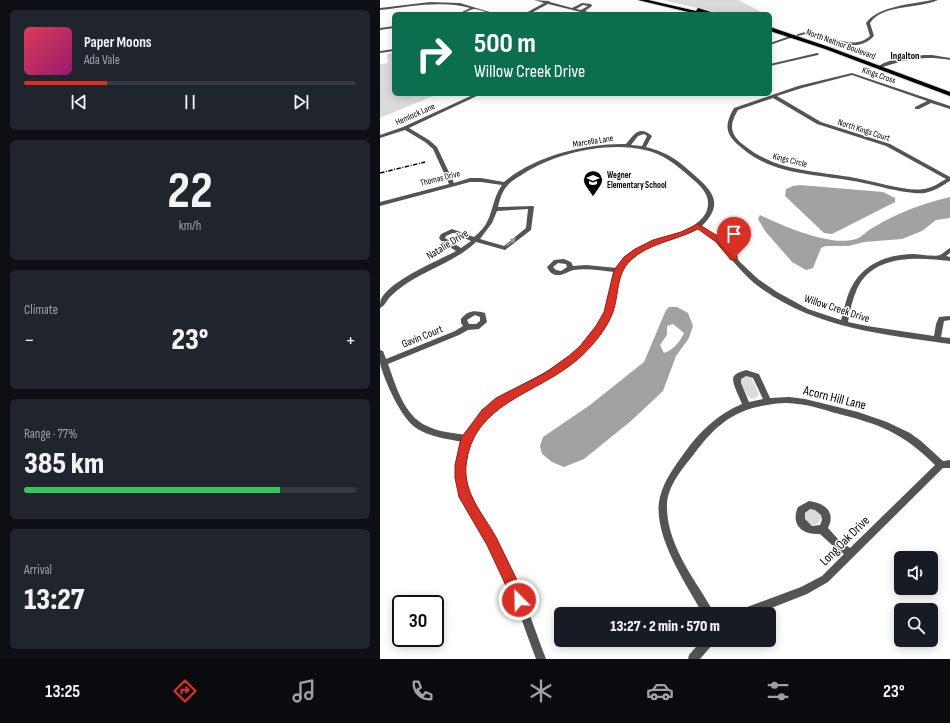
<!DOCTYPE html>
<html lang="en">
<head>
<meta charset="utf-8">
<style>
	body { margin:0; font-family:"Sofia Sans Condensed",sans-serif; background:#20242c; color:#f1f3f6; height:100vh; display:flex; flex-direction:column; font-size:15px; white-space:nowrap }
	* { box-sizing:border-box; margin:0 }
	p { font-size:13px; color:#9ea1a6 }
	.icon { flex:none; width:22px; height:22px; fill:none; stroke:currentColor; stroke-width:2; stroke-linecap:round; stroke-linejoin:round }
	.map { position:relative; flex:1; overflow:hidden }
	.panel { display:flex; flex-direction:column; gap:10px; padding:10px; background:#0d0f14; width:380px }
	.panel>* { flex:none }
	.banner { position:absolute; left:12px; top:12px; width:380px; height:84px; border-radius:6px; box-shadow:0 2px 10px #0003; background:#0b6e4f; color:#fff; overflow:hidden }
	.fabs { position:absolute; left:514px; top:551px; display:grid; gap:8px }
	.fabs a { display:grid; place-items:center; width:44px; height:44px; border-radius:6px; background:#171b24; box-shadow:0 2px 10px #0003; font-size:20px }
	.speed { position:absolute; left:12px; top:595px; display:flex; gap:8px; font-size:20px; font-weight:700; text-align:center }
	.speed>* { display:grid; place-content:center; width:52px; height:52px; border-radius:50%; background:#171b24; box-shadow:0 2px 10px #0003; line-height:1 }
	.speed .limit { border:2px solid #111; border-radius:6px; background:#fff; color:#111 }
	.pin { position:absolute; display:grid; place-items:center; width:34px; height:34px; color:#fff; margin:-41px -17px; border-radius:50% 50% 50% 0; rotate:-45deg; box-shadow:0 0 4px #0007 }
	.pin .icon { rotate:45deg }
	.me { position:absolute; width:44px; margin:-22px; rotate:337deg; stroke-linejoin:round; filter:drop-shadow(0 0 3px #0008) }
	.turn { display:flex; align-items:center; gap:14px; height:84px; padding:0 16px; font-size:18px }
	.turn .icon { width:52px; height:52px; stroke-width:2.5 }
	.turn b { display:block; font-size:28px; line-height:34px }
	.big { font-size:30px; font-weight:800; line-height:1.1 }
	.panel .tile { flex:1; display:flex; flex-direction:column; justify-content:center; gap:6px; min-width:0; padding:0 14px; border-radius:6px; background:#20242c }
	.panel .dial { align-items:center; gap:0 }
	.dial b { font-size:52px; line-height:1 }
	.song { display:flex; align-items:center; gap:12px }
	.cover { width:48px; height:48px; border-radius:6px; background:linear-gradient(135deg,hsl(350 70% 55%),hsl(320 70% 35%)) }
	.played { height:4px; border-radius:2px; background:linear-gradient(90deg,#d93025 25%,#363941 25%) }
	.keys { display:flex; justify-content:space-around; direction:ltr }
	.heat { display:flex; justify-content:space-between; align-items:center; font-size:22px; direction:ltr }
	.charge { height:6px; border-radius:3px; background:linear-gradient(90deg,#34c759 77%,#363941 0) }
	.trip { position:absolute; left:174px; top:607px; width:222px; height:40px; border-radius:6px; background:#171b24; box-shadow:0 2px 10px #0003; font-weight:800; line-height:40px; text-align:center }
	.tab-bar { display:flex; height:64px; justify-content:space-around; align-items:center; background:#090b0e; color:#9ea1a6 }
	.tab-bar .icon { width:28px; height:28px }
	.tab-bar .current { color:#d93025 }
	.tab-bar b { font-size:18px; color:#f1f3f6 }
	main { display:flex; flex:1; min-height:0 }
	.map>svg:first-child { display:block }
</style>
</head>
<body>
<main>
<section class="panel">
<div class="tile">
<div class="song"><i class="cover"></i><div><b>Paper Moons</b><p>Ada Vale</p></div></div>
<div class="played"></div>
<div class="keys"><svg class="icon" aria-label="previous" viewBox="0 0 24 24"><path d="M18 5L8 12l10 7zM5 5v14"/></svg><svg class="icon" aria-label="pause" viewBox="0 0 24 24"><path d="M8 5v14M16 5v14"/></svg><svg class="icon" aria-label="next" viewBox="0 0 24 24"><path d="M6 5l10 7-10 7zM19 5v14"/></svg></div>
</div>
<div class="tile dial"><b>22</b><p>km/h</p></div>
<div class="tile"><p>Climate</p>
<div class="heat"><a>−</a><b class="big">23°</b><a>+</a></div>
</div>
<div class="tile"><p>Range · 77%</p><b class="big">385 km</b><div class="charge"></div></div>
<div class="tile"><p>Arrival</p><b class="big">13:27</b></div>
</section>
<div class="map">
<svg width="570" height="659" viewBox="0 0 570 659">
	<rect width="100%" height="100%" fill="#fff"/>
	<g fill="#dbdbdb">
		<polygon points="282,0 359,0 385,14 343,14"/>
		<polygon points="14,53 14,94 58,94 0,118 0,64 8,63 7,54"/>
		<path d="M366,376L372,379L379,394L376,398L372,399C365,395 363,388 360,381L362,378Z"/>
		<circle cx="433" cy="517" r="8"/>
	</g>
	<g fill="#a2a2a2" fill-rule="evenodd">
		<polygon points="420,185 503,192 515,198 515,202 452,234 444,233 405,196 406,189 413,186"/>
		<path d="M570,197V218L556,220L542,231L522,239L484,242L469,246H446L441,248L433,268L426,270L412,262L385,231L378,219L380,215C403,226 451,247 476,239C482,237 488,230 494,227C517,213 544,203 570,197Z"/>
		<path d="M289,307H297L308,313L313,326L309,338L296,356L283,391L251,421L204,459L184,467L172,462L162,454L160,446L163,437L210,405L264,362L286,310ZM293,324L304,333C300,342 293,350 284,353L280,345L287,335V326Z"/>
	</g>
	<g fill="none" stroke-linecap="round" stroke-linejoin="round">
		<defs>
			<g id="primary">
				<polygon points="258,0 268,0 316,11 318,8 337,14 317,14"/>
				<polygon points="390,27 449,47 570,92 570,96 445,49 390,31"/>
			</g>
		</defs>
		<use href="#primary" stroke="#dbdbdb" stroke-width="2"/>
		<g fill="#545454" fill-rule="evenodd">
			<path d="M154,0L169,1L170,2L192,8L202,3L211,4L212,6L205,11L215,14H209L168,4L149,14H144L164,3ZM203,5L208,6L201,10L196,9Z"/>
			<path d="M552,0H558C539,9 502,4 490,23L494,36C473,58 450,33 427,34C424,34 421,35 418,36L416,35C440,22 467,56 490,36L486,23C498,6 532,4 552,0Z"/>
			<path d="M50,2L80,3L116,14C109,14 99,9 94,9C88,10 84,14 78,14L90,8C61,0 30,7 0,10V8Z"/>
			<polygon points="14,26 14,28 0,30 0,28"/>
			<polygon points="413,35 416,36 390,45 390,43"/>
			<polygon points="14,49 14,51 0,53 0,51"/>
			<polygon points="437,53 439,54 438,55 390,66 390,64"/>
			<path d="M552,55L570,58V60C541,55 526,60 499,68L497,67C512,57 534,55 552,55Z"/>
			<path d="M472,73L570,106V109L551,103L539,109H535V107L547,101L472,75L422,88L397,96L441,122L510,144L570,177V181C562,186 554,191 545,193C526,195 493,184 473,181C435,174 394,175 363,149C346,136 343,127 354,108L418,86ZM393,98L437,124L506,146L566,179C559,183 552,188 544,189C526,192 494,181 475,178C437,171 397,172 365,146C359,142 352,135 352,127C352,121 355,115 358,110Z"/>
			<path d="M95,94H101L29,128L49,140L57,147L74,183L90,178H101L124,182C154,156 207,143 246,144C254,134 260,125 272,136L266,147C288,153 295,158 312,173C332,190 345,203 322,226L344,242L360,262L378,279L397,292L428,309L461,320C464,310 466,298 471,288C483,264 506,255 532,254C538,254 555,257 560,255C564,253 566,250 570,248V253L566,256L570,257V261C537,257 493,254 477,289C472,300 470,311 468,322L487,326L554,336L556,324L559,317L570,316V320L564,321L561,337L570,338V344C501,334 431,328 374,283C366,276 358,267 351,259C347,254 344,248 340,244C333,238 325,233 317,228C298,240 268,242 251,258C236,273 239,292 232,311C227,326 216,340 205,351C194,360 183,369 171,376C148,390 125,400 106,419C98,427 93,438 89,448C78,481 91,502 109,529C116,541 123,553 130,566C144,596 154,628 166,659H156C145,630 136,601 123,573C117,561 111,549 104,538C90,516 73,493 76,465C77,457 81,449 83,442C68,439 49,437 36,428C21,418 4,380 0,363C0,359 0,354 0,350L3,351L6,359L75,331L83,326L81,323V319C88,310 95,310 105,313L107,322L99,329L88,330L79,335L8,364C16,386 24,416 47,426C59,432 73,433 86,435C102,403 136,389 165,372C183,362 200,349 212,334C220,324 225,313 228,301C230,291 231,281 235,272C222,271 207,268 194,270C188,271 183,276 176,275C171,274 169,271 167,267L174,260L184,259L191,262L193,266L206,265L237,268C243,259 249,252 259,248C278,238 326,231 328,205C329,192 318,184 309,176C295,164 283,154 265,150C228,141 175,153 143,174C137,178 132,180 128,185C122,191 120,199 118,207L153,206L154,207L151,230L125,250L96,242C74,263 43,270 19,289C16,291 13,294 10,297C6,301 5,306 0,308C0,305 0,302 1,299C12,279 56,262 76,251L62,242L59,238L61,234L72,229L94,237C100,232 105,227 108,220C113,209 114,196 122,185L101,182H90L0,206V202L69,184L53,149L45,142L25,130L0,138V135L23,127ZM264,134L267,136L262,146L251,145L258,136ZM148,209L146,228L124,246L100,239L112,223L117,211ZM73,233H74L91,241L81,248L65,238L66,236ZM178,263L186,264L187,267L181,271L176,270L173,267ZM95,315L100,317V321L96,324H89L87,320Z"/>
			<path d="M366,370L379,374L390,398L409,397L425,399L478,412L507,422L530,433L541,441L563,461L570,460V468H563L448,582L427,594L376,614H358L359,610L421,587L442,576L464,554L452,545L440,534C423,535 410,525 418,507L429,501C445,503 456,512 448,528L458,539L470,548L555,465C522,432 499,424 455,413C442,409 430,405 417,404C407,402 397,403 387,405C353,410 334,427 314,454C303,468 288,485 287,504C286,534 303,563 319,588C324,596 330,605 334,614H323C306,584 271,533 280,497C284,480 295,466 305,452C320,431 338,414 362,404C360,398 350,381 354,376C356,373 363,371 366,370ZM366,376L373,378L383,399L369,402L361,383V379ZM430,509L435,510L441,515L442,520L440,525L432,526L425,519V513Z"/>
			<polygon points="322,640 334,640 333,644 320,659 308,659 309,655"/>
		</g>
		<use href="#primary" fill="#000" fill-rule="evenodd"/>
		<polyline stroke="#000" stroke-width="1.5" stroke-dasharray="4.5 1.5 1 1.5" stroke-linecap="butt" points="0,173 45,162"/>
	</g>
	<defs><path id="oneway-solid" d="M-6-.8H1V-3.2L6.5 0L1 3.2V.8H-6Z"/></defs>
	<use fill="#989898" href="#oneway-solid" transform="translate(131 242) rotate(-41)"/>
	<path fill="#d93025" stroke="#8d1f18" d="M318,224L341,238L357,256V260H351L336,242L318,229C295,241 268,243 250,261C236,275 239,295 233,312C227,329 211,348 197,360C156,395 92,403 86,466C84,494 103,514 116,537C126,558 137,579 146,600L144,605L139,606L135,605L107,545L79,497L75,478V465L81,438L102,410L116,398L165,373L190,355L200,346L216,326L224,312L234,270L244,257L255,249L273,240L301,232Z"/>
	<defs>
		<symbol id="school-pin" viewBox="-11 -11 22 30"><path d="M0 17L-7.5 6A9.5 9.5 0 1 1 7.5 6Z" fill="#000" stroke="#fff"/><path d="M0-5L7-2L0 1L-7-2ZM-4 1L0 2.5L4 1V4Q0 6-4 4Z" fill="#fff"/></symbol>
	</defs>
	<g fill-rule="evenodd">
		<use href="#school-pin" x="202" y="169" width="22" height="30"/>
	</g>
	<g text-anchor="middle" stroke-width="3" stroke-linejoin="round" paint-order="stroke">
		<g font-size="9" fill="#000" stroke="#fff">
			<text transform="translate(461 44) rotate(20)" y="3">North Neltnor Boulevard</text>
			<text transform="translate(499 75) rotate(19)" y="3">Kings Cross</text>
			<text transform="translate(35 114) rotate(-24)" y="3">Hemlock Lane</text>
			<text transform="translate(484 130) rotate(18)" y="3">North Kings Court</text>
			<text transform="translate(213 141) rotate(-9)" y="3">Marcella Lane</text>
			<text transform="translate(410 160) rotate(14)" y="3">Kings Circle</text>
			<text transform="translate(60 178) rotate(-14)" y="3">Thomas Drive</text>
		</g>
		<g font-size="9" font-weight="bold" fill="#000" stroke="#fff" text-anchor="start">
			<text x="227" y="178">Wegner<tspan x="227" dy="10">Elementary School</tspan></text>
		</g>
		<g font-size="10" font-weight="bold" fill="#000" stroke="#fff">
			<text x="525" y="59">Ingalton</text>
		</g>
		<g font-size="11" fill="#000" stroke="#fff">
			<text transform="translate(67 244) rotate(-32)" y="4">Natalie Drive</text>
			<text transform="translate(457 308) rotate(18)" y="4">Willow Creek Drive</text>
			<text transform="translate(42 336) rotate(-22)" y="4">Gavin Court</text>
		</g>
		<g font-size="13" fill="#000" stroke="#fff">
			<text transform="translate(455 397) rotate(14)" y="5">Acorn Hill Lane</text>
			<text transform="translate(464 540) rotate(-45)" y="5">Long Oak Drive</text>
		</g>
	</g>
</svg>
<div class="fabs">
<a><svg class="icon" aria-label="sound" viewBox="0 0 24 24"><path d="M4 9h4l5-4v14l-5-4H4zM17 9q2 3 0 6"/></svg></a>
<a><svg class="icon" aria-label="search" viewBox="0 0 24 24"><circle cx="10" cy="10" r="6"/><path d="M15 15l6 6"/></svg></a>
</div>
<div class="speed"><div class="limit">30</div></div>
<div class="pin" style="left:354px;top:258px;background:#d93025"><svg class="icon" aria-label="arrive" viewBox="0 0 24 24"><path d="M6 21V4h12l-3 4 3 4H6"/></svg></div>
<svg class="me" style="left:139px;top:600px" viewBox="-20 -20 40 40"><circle r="17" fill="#d93025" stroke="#fff" stroke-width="3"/><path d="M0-11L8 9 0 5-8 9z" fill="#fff"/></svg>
<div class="trip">13:27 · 2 min · 570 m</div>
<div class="banner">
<div class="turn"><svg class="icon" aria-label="right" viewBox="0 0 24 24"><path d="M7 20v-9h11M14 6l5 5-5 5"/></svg><div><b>500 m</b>Willow Creek Drive</div></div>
</div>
</div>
</main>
<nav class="tab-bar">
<b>13:25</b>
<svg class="icon current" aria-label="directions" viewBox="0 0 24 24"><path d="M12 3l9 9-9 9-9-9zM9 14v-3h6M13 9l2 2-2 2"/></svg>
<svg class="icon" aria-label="music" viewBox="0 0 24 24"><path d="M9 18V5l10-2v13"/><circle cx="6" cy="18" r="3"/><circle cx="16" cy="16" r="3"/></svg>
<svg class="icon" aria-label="phone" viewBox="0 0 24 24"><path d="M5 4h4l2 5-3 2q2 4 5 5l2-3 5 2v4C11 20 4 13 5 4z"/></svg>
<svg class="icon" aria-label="climate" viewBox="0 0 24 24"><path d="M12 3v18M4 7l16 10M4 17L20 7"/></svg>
<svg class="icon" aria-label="car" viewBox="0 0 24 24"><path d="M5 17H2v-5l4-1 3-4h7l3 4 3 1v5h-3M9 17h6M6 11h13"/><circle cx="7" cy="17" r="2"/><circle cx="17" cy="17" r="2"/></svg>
<svg class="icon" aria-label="filters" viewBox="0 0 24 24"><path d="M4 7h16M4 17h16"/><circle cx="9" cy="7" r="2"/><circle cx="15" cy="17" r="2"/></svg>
<b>23°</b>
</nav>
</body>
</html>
